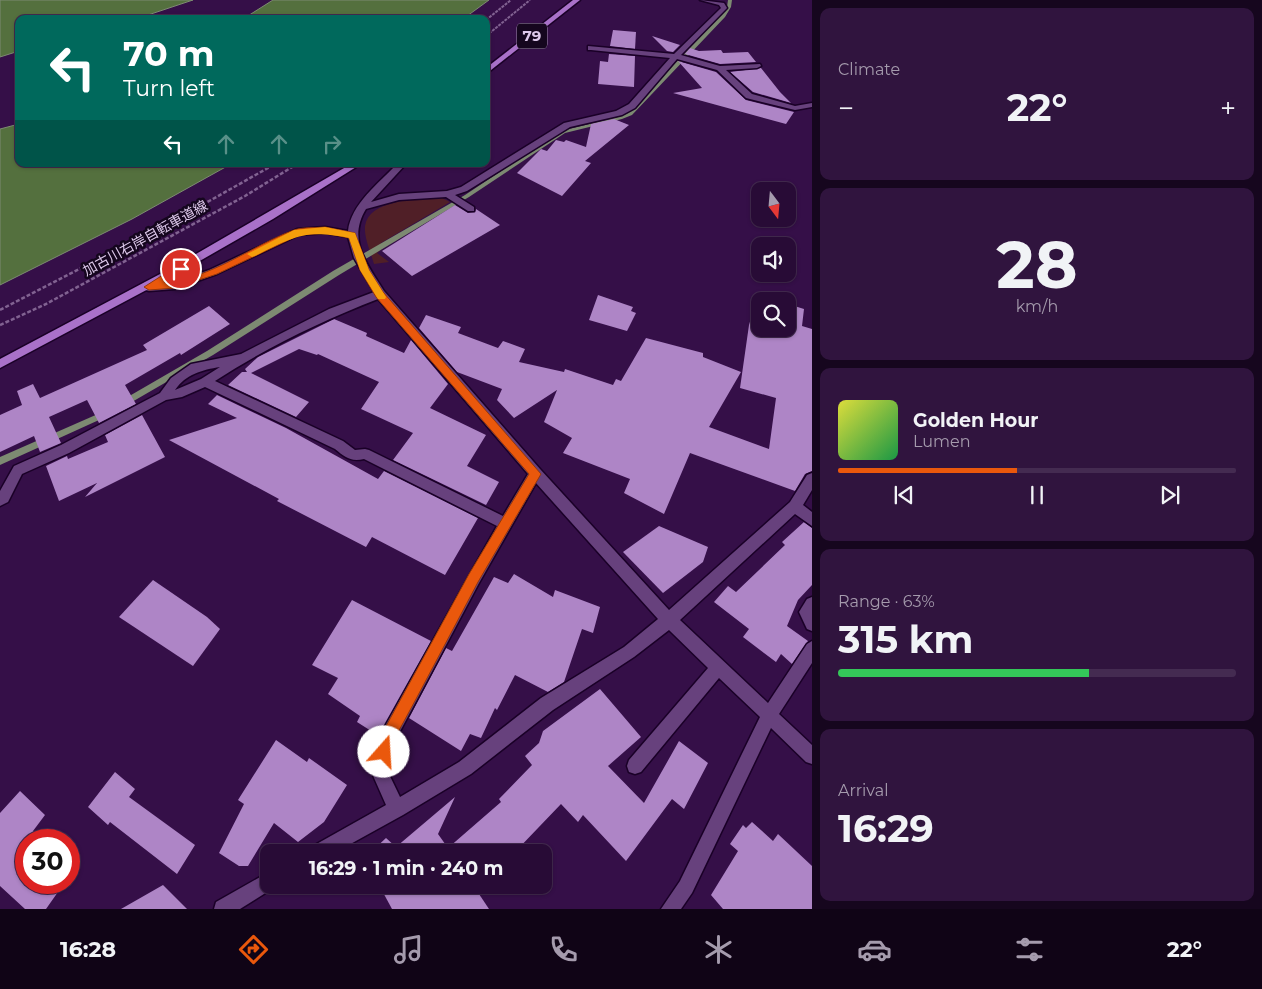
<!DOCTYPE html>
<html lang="en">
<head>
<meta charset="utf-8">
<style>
	body { margin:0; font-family:Montserrat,"Noto Sans JP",sans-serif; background:#30143e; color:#f1f3f6; height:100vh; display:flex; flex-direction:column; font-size:19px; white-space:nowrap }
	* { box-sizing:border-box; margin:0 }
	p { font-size:16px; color:#a59bad }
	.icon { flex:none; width:28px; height:28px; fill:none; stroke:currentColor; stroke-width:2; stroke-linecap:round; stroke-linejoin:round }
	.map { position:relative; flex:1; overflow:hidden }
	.panel { display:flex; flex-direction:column; gap:8px; padding:8px; background:#16061e; width:450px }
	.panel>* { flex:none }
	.guide { position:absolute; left:15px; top:15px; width:475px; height:152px; border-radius:10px; box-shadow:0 1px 4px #0004,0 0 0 1px #442b51; background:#00695c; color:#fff; overflow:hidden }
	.needle { width:32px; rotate:164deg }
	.controls { position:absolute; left:751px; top:182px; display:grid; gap:10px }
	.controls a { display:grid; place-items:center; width:45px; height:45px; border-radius:10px; background:#280b36; box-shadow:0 1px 4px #0004,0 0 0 1px #442b51; font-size:25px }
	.speed { position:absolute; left:15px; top:829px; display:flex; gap:10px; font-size:25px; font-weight:700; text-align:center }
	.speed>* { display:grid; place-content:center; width:65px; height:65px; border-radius:50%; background:#280b36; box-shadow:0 1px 4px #0004,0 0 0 1px #442b51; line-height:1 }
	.speed .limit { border:8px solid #d22; background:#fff; color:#111 }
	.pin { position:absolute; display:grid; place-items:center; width:42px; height:42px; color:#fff; margin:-21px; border:2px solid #fff; border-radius:50%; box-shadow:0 1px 5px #0007 }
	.me { position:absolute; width:55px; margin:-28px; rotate:19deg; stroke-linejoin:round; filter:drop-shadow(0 0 4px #0008) }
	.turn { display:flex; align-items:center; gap:18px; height:105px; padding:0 25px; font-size:22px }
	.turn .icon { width:65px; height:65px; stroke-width:2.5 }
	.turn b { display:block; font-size:35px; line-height:42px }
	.lanes { display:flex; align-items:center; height:48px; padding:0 25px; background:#0003; justify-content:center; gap:25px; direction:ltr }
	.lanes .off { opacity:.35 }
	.big { font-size:38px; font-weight:700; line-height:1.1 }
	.panel .widget { flex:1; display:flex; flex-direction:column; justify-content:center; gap:8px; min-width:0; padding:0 18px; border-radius:10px; background:#30143e }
	.panel .dial { align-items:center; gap:0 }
	.dial b { font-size:65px; line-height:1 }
	.song { display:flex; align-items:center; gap:15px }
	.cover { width:60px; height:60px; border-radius:8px; background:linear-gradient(135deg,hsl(60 70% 55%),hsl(140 70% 35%)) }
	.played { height:5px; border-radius:2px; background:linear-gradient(90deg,#ea580c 45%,#442b51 45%) }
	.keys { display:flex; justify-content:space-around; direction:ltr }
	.heat { display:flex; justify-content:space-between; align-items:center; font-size:28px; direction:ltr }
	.charge { height:8px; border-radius:4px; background:linear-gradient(90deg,#34c759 63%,#442b51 0) }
	.trip { position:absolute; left:260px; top:844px; width:292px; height:50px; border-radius:10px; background:#280b36; box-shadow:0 1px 4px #0004,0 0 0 1px #442b51; font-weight:700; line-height:50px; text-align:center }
	.tab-bar { display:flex; height:80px; justify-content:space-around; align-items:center; background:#100416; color:#a59bad }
	.tab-bar .icon { width:35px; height:35px }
	.tab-bar .active { color:#ea580c }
	.tab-bar b { font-size:22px; color:#f1f3f6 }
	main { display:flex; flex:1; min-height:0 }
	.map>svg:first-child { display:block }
</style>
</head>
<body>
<main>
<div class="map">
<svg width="812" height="909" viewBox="0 0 812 909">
	<rect width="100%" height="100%" fill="#350f48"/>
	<path fill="#501f27" d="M434,198H442L450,202L381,243L383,248L377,253L389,262L374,264C371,253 364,238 365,226C369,200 415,199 434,198Z"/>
	<g fill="#54703e" stroke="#7d8a72">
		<polygon points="0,0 193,0 136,19 19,19 19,51 0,57"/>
		<polygon points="273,0 489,0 463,19 243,19"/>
		<polygon points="19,124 19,164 231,164 132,219 0,285 0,129"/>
	</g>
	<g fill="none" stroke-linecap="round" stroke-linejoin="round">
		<g fill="#7d8a72" fill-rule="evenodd">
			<polygon points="728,0 732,0 731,7 725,17 632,115 622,119 565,133 469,197 339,275 213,355 125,406 119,406 118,404 119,402 207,351 333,271 465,195 561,131 618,117 628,113 721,15 727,7"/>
			<polygon points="107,410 110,411 111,413 110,415 0,465 0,457"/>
		</g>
	</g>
	<g fill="#ae85c6">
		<polygon points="613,30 636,32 635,49 610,46"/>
		<polygon points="652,36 680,45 673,52 667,51"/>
		<polygon points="690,48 699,51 721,50 723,53 748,52 756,62 720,64 685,54"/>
		<polygon points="609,54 635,56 634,87 598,84 600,61 608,62"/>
		<polygon points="678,61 716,72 746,100 794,112 786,124 673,93 702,88"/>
		<polygon points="761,68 780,92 791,103 753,92 730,72"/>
		<polygon points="614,119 629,125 585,161 591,163 562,196 517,173 541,149 547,151 556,140 564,142 566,140 586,147 591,124"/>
		<polygon points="455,205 468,213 475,212 476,209 500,225 412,276 382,251"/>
		<polygon points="598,295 633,307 631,311 636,313 627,331 589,320"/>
		<polygon points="758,295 779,301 760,301 760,329 788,329 788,304 804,309 802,326 812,329 812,471 805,474 795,491 690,453 664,514 624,493 630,479 563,453 572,438 544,422 557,390 514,418 497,400 502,389 457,372 419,328 426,315 461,327 458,333 498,348 503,341 525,349 519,362 564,372 565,369 613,385 616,379 621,381 646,338 703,353 703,357 741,372 709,427 769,449 776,398 740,388 749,325"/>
		<polygon points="209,306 230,324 181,355 180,353 125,385 136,404 99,423 87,400 49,417 61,443 40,452 34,436 0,452 0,415 22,405 17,391 33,384 40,398 147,350 143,345"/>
		<polygon points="334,319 367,333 366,336 404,353 411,340 448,384 430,408 486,435 467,466 499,482 486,505 393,460 413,433 361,409 379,382 318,354 317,355 299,349 251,373 309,402 296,417 228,385 242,372 247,372 245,369 258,357"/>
		<polygon points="217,395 286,428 378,479 384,471 478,518 445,575 372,537 366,547 277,501 279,499 169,440 237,418 208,404"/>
		<polygon points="142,415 165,457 85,497 97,483 59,501 46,466 67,456 68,459 108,442 105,435"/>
		<polygon points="804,522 812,528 812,585 798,600 787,626 808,641 792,664 781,654 776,662 743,637 749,629 714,602 728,586 736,592 785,545 782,542"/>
		<polygon points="659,526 708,547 703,562 663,593 623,552"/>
		<polygon points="514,574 553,597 555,590 600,607 593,633 582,629 564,682 548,692 515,675 497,710 495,708 481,738 470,734 461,751 409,718 446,648 452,651 494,577 508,583"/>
		<polygon points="153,580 207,617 220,629 193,666 119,617"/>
		<polygon points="352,600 431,641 379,736 357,722 360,716 328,694 338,678 312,665"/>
		<polygon points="600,689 641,737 608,766 644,803 679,741 708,763 684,809 672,799 626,861 583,815 578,822 561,804 515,852 371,852 386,838 396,847 455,797 438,834 448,848 501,802 499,799 532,765 525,756 539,743 543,731"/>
		<polygon points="276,740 307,762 309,758 347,785 324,822 298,842 274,823 248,866 239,866 219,853 244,804 238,800"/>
		<polygon points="115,772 135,789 129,797 195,845 177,874 110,822 108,825 88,807"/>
		<polygon points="20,791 45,815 33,831 43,840 26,840 26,882 65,882 46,909 25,909 0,886 0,813"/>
		<polygon points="752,822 773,841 778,834 812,866 812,909 723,909 711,895 738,851 730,844 743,825 746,828"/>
		<polygon points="163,885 187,909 121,909"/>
		<polygon points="379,885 473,885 489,909 392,909"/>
	</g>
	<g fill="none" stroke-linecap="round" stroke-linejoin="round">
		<defs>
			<g id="minor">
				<path d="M700,0L724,3L727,8L681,55L720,66L760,64L761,66L757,68L726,70L752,94L795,106L812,103V107L795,110L746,98L717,70L677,59L635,108L622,115L570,127L467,191L455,195L474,207V211H468L446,197L399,200L366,209C347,240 367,264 384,291L540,469L669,610L790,502L807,475L812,473V490L803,505L812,512V526L795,514L680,620L768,703L807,644L812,641V663L779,714L812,745V764L806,762L771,728L692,893L681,909H661L680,881L760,717L719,678L641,772L635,774L629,772L627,766L629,760L708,668L669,630L634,657L553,710L471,774L403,815L336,852H310L313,846L386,805L371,771L384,728L497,526L364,459C350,462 345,457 335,449L205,387L182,397L166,400L69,453L22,474L8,502L0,506V491L14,466L61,445L160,393L171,378L191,364L241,354L329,309L374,292L354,258L348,237L325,233L299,235L217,274L175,289L149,291L145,290L144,287L145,284L174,282L209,270L297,229L325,227L348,231C351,204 379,183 397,164H406L371,202L399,194L447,191L461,187L564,123L616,111L629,104L670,58L591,50H588V46L674,54L721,8L719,5ZM378,299L528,474L503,516L369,450L365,449L355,450L343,441L215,381C266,348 321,321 378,299ZM220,367L201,379L175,390C186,374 202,370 220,367ZM536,483L658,619L624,647L541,698L459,762L400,797L387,770L397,737L479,583Z"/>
				<polygon points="812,597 812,631 807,629 799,612 807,599"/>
				<polygon points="269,872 269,885 276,885 275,887 240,909 214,909 216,902"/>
			</g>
			<g id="major">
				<polygon points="573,0 580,0 486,74 486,68"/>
				<polygon points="351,164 361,164 273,219 184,270 0,368 0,359 177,265"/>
			</g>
		</defs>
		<use href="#minor" stroke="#1a0027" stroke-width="3"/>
		<use href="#major" stroke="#1a0027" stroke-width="3"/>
		<g stroke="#816291" stroke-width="2" stroke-dasharray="3 1" stroke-linecap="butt">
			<polyline points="486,20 511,0"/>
			<polyline points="486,36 530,0"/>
		</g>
		<g stroke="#816291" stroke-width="2.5" stroke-dasharray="4 2" stroke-linecap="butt">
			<polyline points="0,310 195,209 275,164"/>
			<polyline points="0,325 46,304 245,196 297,164"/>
		</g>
		<use href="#minor" fill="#67417d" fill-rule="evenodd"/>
		<use href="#major" fill="#a971c9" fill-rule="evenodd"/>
	</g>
	<path fill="#ea580c" stroke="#983908" d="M325,227L355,233L369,270L383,292L541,474L478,582L416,699L396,736L390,758L384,760L379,758L377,752L385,728L469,574L529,474L376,297L360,270L349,238L325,233L299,235L217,274L175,288L149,290L144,287L177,266H184L185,269L164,282C211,279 251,246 294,230C303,227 315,228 325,227Z"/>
	<path fill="#f59e0b" d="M325,227L355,233L369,270L386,297L385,299H378L360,270L349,238C304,229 294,237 255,256L252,257L247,254L294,230Z"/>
	<g text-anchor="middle" stroke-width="5" stroke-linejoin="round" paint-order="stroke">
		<g font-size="14" fill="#ddc8ea" stroke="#15061e">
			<text transform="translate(145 238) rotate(-29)" y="5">加古川右岸自転車道線</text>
		</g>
		<rect fill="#15061e" stroke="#a18ead" stroke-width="1" x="517" y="23.5" width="30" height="25" rx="4"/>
		<g font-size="15" font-weight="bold" fill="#ddc8ea">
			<text x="532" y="41">79</text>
		</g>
	</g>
</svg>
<div class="controls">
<a><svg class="needle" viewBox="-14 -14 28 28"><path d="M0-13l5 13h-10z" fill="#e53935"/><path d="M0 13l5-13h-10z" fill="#a59bad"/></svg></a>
<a><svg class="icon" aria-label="sound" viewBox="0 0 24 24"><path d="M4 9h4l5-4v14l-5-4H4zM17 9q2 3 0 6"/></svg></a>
<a><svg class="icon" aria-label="search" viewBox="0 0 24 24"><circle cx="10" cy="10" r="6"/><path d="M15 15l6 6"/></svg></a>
</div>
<div class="speed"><div class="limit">30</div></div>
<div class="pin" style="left:181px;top:269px;background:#d93025"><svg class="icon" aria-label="arrive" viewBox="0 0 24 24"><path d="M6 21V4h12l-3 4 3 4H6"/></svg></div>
<svg class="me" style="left:384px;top:752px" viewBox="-20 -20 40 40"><circle r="19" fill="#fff"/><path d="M0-13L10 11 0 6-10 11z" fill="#ea580c"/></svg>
<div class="trip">16:29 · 1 min · 240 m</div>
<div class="guide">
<div class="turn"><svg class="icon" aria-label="left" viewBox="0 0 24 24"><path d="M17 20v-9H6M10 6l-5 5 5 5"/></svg><div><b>70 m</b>Turn left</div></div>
<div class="lanes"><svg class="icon" aria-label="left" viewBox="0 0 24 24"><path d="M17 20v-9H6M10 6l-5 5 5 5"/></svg><svg class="icon off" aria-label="ahead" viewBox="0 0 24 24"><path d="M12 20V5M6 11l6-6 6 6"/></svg><svg class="icon off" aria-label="ahead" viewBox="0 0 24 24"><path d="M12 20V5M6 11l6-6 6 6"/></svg><svg class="icon off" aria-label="right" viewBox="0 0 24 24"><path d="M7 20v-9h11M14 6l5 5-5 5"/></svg></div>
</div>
</div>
<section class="panel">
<div class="widget"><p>Climate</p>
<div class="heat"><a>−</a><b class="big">22°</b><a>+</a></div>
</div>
<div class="widget dial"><b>28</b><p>km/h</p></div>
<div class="widget">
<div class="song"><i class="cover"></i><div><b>Golden Hour</b><p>Lumen</p></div></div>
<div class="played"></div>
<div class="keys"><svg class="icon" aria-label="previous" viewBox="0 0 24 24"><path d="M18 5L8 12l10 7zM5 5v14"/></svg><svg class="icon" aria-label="pause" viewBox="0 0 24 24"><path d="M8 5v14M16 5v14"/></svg><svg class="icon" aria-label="next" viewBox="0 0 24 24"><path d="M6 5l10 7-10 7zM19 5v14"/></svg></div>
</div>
<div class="widget"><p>Range · 63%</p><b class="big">315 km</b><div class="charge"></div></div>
<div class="widget"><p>Arrival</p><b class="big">16:29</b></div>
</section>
</main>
<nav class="tab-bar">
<b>16:28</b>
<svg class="icon active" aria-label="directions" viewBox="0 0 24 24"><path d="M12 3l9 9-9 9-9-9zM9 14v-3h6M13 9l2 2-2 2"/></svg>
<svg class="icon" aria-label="music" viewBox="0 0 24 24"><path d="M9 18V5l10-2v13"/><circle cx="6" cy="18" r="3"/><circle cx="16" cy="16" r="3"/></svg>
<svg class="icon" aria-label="phone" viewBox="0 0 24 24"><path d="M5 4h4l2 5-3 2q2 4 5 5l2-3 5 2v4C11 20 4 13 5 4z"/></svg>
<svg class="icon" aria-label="climate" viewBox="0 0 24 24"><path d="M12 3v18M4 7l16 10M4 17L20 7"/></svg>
<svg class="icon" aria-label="car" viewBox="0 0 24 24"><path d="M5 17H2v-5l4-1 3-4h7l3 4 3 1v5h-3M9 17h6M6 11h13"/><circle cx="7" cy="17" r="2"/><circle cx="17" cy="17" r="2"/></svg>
<svg class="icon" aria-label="filters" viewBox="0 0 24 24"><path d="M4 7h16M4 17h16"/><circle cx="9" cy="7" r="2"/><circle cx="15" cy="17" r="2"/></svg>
<b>22°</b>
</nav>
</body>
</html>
